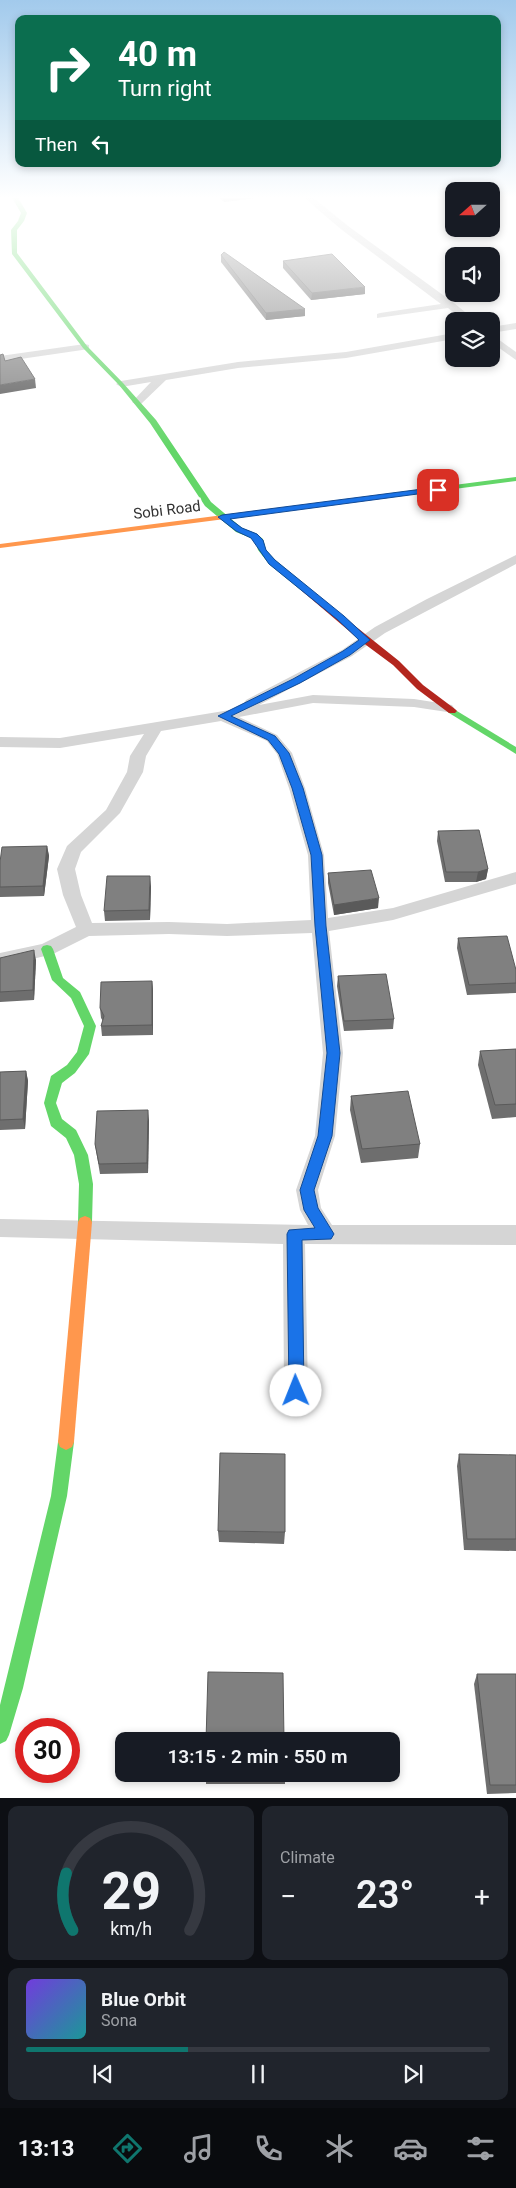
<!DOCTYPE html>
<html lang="en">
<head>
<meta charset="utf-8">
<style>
	body { margin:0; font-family:Roboto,sans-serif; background:#20242c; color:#f1f3f6; height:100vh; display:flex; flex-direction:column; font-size:19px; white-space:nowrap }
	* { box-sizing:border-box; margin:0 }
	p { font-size:16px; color:#9ea1a6 }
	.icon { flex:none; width:28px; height:28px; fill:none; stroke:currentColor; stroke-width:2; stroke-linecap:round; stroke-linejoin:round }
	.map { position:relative; height:1798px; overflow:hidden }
	.drawer { display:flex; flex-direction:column; gap:8px; padding:8px; background:#0d0f14; flex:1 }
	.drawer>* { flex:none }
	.top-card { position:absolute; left:15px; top:15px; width:486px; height:152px; border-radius:10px; box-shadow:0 2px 8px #0003; background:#0b6e4f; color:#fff; overflow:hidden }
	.needle { width:32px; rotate:249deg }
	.controls { position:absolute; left:445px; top:182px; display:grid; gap:10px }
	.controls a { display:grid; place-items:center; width:55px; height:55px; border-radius:10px; background:#171b24; box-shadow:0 2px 8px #0003; font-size:25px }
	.speed { position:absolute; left:15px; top:1718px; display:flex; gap:10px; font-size:25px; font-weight:700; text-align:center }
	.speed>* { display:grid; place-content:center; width:65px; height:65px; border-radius:50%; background:#171b24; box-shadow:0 2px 8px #0003; line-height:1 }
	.speed .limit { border:8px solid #d22; background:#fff; color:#111 }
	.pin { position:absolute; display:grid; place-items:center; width:42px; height:42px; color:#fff; margin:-21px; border-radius:10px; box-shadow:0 2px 8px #0006 }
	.me { position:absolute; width:55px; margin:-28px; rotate:359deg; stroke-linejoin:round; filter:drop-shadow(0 0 4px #0008) }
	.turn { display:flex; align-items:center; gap:18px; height:105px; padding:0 20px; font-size:22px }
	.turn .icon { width:65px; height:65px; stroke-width:2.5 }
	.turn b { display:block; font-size:35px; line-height:42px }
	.then { display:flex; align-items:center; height:48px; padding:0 20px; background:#0003; gap:10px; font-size:19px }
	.big { font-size:38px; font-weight:600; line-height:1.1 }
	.drawer .tile { flex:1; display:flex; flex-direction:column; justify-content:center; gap:8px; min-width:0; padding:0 18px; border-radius:10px; background:#20242c }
	.drawer .dial { align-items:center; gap:0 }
	.dial svg { height:130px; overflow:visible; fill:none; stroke:#363941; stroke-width:7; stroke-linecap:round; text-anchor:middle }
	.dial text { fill:#f1f3f6; stroke:none }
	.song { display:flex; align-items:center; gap:15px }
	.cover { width:60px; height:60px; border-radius:8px; background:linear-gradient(135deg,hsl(260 70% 55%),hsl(180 70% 35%)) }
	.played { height:5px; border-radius:2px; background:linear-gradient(90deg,#0f766e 35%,#363941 35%) }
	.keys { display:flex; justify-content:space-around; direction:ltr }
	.heat { display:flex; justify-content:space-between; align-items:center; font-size:28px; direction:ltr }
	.drawer .tiles { flex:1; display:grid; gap:8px; grid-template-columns:1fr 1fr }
	.tile:last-child { grid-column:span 2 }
	.trip { position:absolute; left:115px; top:1732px; width:285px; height:50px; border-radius:10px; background:#171b24; box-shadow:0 2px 8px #0003; font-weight:600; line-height:50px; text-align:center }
	.menu { display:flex; height:80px; justify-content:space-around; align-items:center; background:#090b0e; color:#9ea1a6 }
	.menu .icon { width:35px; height:35px }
	.menu .current { color:#0f766e }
	.menu b { font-size:22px; color:#f1f3f6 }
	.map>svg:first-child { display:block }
</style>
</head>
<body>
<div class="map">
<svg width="516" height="1798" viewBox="0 0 516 1798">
	<rect width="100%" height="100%" fill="#fff"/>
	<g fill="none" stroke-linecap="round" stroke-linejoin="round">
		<g fill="#d5d5d5" fill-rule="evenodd">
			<polygon points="302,196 311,196 348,226 454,303 476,321 465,321 448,308 377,318 377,314 380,313 441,304 342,230"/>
			<polygon points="516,323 516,329 491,333 491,327"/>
			<polygon points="454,333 454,339 346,358 238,368 166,380 141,404 137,405 132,402 151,382 121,387 116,384 121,381 238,362 346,352"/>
			<polygon points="491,334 516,352 516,360 491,342"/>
			<polygon points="85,344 89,345 89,349 0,362 0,356"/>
			<path d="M516,555V564L385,633L352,656L259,705L313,695L414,699L452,705L454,708L452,711L447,712L414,707L313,703L239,717L277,735L292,753L305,788L324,855L328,918L393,908L516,872V884L393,920L329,931L343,1053L335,1136L318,1190L321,1208L332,1225H516V1245L305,1244L308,1391L304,1399L296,1402L288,1399L284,1391L283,1244L0,1237V1219L308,1225L300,1210L296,1190L315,1136L323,1053L312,933L227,936L169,934L89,936L53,954L0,967V953L42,944L76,927L63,895L57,869L67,846L106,810L127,772L130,756L144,734L60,748L0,747V737L60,738L248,707L244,703L246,700L342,650L375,627L427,599ZM221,721L267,741L277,754L289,788L308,855L311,920L227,924L169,922L92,923L81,895L75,869L81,852L120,813L143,772L146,756L161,731Z"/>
		</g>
		<g fill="#63d668" fill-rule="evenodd">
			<polygon points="11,196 17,196 27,213 24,221 17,230 17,253 87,346 123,383 156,420 211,502 242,528 257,534 263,539 266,550 275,560 308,587 308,591 302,591 269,564 258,550 256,542 251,538 236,532 205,506 150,423 119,385 83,348 12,254 11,230 18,221 21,213"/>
			<polygon points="516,477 516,481 385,498 381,496 385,494"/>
			<polygon points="452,708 516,747 516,754 449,713 447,711 449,709"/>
			<polygon points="47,945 51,946 53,949 63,978 80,992 96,1026 89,1054 75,1073 62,1083 56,1103 62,1119 76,1130 88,1155 93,1184 92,1222 90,1226 85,1228 80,1226 78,1222 79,1184 74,1155 66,1138 51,1126 44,1103 51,1076 67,1065 77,1052 84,1026 71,998 52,980 41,949 43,946"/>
			<polygon points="66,1434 72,1437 74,1442 67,1496 23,1688 9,1735 6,1741 0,1744 0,1705 51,1496 58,1442 60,1437"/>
		</g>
		<g fill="#ff974d" fill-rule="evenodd">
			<polygon points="385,494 389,496 388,498 0,548 0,544"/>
			<polygon points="85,1216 90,1218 92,1222 74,1442 72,1447 66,1450 60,1447 58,1442 78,1222 80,1218"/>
		</g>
		<polygon fill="#b3261e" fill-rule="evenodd" points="305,586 399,661 423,685 455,709 457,711 455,713 449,713 417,689 393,665 362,642 302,591 301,589"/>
	</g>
	<g fill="#6e6e6e">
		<polygon points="217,196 269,196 224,202"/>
		<polygon points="221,255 305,316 266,320 221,262"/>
		<polygon points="283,261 365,294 311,300 283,268"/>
		<polygon points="438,831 488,869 486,879 476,882 445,882 437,841"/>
		<polygon points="47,846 49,856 44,896 0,897 0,862"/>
		<polygon points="328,873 378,908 334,915 328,883"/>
		<polygon points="151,886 150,920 105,921 104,911"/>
		<polygon points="458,938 516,970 516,993 467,995 457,948"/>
		<polygon points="0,958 36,960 34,1000 0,1002"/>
		<polygon points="338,976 394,1019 393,1029 344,1031 337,986"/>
		<polygon points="152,981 153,991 153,1035 102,1036 101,1026 103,1021 101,1018 100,1008"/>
		<polygon points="516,1049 516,1117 492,1119 478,1065 480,1051"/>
		<polygon points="26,1071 28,1081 25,1129 0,1130 0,1072"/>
		<polygon points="351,1096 420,1144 418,1158 361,1163 350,1110"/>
		<polygon points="149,1120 148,1173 100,1174 95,1144"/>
		<polygon points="459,1454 516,1455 516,1551 464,1550 457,1466"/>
		<polygon points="218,1531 285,1532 284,1544 219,1542"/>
		<polygon points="477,1674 516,1674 516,1793 487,1794 474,1684"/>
		<rect x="206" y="1774" width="79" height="10"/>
	</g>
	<g fill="#5a5a5a">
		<polygon points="224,196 269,196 224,202"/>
		<polygon points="365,287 365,294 311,300 312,293"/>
		<polygon points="305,309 305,316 266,320 266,313"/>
		<polygon points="35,379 36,388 0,394 0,385"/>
		<polygon points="47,846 49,856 44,896 43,886"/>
		<polygon points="488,869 486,879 476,882 478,872"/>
		<polygon points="150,876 151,886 150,920 149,910"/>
		<polygon points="379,898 378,908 334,915 334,905"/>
		<polygon points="34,950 36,960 34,1000 33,990"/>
		<polygon points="152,981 153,991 153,1035 152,1025"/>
		<polygon points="26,1071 28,1081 25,1129 23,1119"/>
		<polygon points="148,1110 149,1120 148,1173 147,1163"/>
	</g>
	<g fill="#808080" stroke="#5a5a5a">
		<polygon points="224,252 305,309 266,313 221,255"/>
		<polygon points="332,254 365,287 312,293 283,261"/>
		<polygon points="3,354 5,361 21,357 35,379 0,385 0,355"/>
		<polygon points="479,830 488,869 478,872 446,872 438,831"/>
		<polygon points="47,846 43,886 0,887 0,862 2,847"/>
		<polygon points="371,870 379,898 334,905 328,873"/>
		<polygon points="107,876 150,876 149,910 104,911"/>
		<polygon points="507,936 516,970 516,983 469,985 458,938"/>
		<polygon points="34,950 33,990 0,992 0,958"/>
		<polygon points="386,974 394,1019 344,1021 338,976"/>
		<polygon points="152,981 152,1025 101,1026 104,1016 100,1008 101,982"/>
		<polygon points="516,1049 516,1104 495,1105 480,1051"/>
		<polygon points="26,1071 23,1119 0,1120 0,1072"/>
		<polygon points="408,1091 420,1144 362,1149 351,1096"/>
		<polygon points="148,1110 147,1163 99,1164 95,1144 97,1111"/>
		<polygon points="220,1453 285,1454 285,1532 218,1531"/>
		<polygon points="459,1454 516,1455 516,1539 467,1539"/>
		<polygon points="208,1672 283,1673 284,1741 206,1741"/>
		<polygon points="477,1674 516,1674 516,1785 490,1785"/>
		<rect x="206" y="1774" width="79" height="1"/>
	</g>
	<linearGradient id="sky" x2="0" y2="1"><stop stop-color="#a2caec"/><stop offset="0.44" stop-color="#fff"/><stop offset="1" stop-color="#fff" stop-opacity="0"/></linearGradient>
	<rect width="516" height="448" fill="url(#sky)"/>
	<polygon fill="#1a73e8" stroke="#114b97" points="438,487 440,488 440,491 230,519 242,528 257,534 263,540 266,550 275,560 344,616 370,640 350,655 300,683 231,716 275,736 289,753 303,788 322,855 326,926 340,1053 332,1136 314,1190 318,1208 334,1234 331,1239 302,1240 304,1391 302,1396 296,1398 291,1396 289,1391 287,1234 289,1230 315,1228 304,1210 300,1190 318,1136 327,1053 315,926 311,855 292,788 279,754 268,740 218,716 293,679 343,651 359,640 338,620 269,564 251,538 236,531 218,517 222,515"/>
	<g text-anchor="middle" stroke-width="5" stroke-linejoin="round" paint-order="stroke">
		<g font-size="15" fill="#313131" stroke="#fff">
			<text transform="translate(167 510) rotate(-7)" y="5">Sobi Road</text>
		</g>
	</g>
</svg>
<div class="controls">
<a><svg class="needle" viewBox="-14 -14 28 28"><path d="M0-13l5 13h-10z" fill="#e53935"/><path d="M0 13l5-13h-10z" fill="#9ea1a6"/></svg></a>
<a><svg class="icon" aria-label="sound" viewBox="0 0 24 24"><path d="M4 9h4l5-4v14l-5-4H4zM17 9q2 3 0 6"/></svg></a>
<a><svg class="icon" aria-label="layers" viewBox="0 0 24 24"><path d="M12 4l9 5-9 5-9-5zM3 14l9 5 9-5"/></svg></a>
</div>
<div class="speed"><div class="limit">30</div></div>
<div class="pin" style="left:438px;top:490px;background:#d93025"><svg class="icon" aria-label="arrive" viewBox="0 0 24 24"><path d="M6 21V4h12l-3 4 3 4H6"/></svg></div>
<svg class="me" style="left:296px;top:1391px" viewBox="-20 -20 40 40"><circle r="19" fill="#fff"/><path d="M0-13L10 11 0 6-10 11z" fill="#1a73e8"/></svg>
<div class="trip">13:15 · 2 min · 550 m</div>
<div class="top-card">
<div class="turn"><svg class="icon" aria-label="right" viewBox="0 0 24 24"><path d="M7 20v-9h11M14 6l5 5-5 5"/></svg><div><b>40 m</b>Turn right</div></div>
<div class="then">Then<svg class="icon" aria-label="left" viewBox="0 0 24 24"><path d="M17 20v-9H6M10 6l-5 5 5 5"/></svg></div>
</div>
</div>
<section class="drawer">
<div class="tiles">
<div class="tile dial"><svg viewBox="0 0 100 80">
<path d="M14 69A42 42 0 1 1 86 69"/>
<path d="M14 69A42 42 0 0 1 10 34" stroke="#0f766e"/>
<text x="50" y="56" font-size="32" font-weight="700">29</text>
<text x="50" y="72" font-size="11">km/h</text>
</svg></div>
<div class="tile"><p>Climate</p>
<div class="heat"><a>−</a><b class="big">23°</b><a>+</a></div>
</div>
<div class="tile">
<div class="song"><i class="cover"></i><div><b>Blue Orbit</b><p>Sona</p></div></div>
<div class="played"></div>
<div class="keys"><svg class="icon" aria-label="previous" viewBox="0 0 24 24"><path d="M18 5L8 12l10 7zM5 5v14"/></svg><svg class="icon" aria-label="pause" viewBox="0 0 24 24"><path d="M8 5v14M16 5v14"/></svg><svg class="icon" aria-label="next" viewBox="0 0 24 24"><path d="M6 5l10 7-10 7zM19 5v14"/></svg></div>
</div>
</div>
</section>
<nav class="menu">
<b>13:13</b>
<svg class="icon current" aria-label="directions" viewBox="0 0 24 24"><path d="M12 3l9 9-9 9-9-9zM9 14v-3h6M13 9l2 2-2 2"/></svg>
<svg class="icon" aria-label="music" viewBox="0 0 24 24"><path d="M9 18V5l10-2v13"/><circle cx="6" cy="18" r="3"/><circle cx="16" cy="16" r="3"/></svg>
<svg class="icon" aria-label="phone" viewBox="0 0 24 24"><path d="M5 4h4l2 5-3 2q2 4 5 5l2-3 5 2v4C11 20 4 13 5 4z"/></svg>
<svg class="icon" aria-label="climate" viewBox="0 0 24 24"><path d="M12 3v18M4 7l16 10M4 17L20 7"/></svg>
<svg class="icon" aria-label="car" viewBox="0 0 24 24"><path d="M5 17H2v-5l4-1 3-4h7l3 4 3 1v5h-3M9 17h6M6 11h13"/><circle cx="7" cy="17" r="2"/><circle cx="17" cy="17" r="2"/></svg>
<svg class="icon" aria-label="filters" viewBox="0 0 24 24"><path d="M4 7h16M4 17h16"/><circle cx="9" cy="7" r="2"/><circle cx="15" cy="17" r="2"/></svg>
</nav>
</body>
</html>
